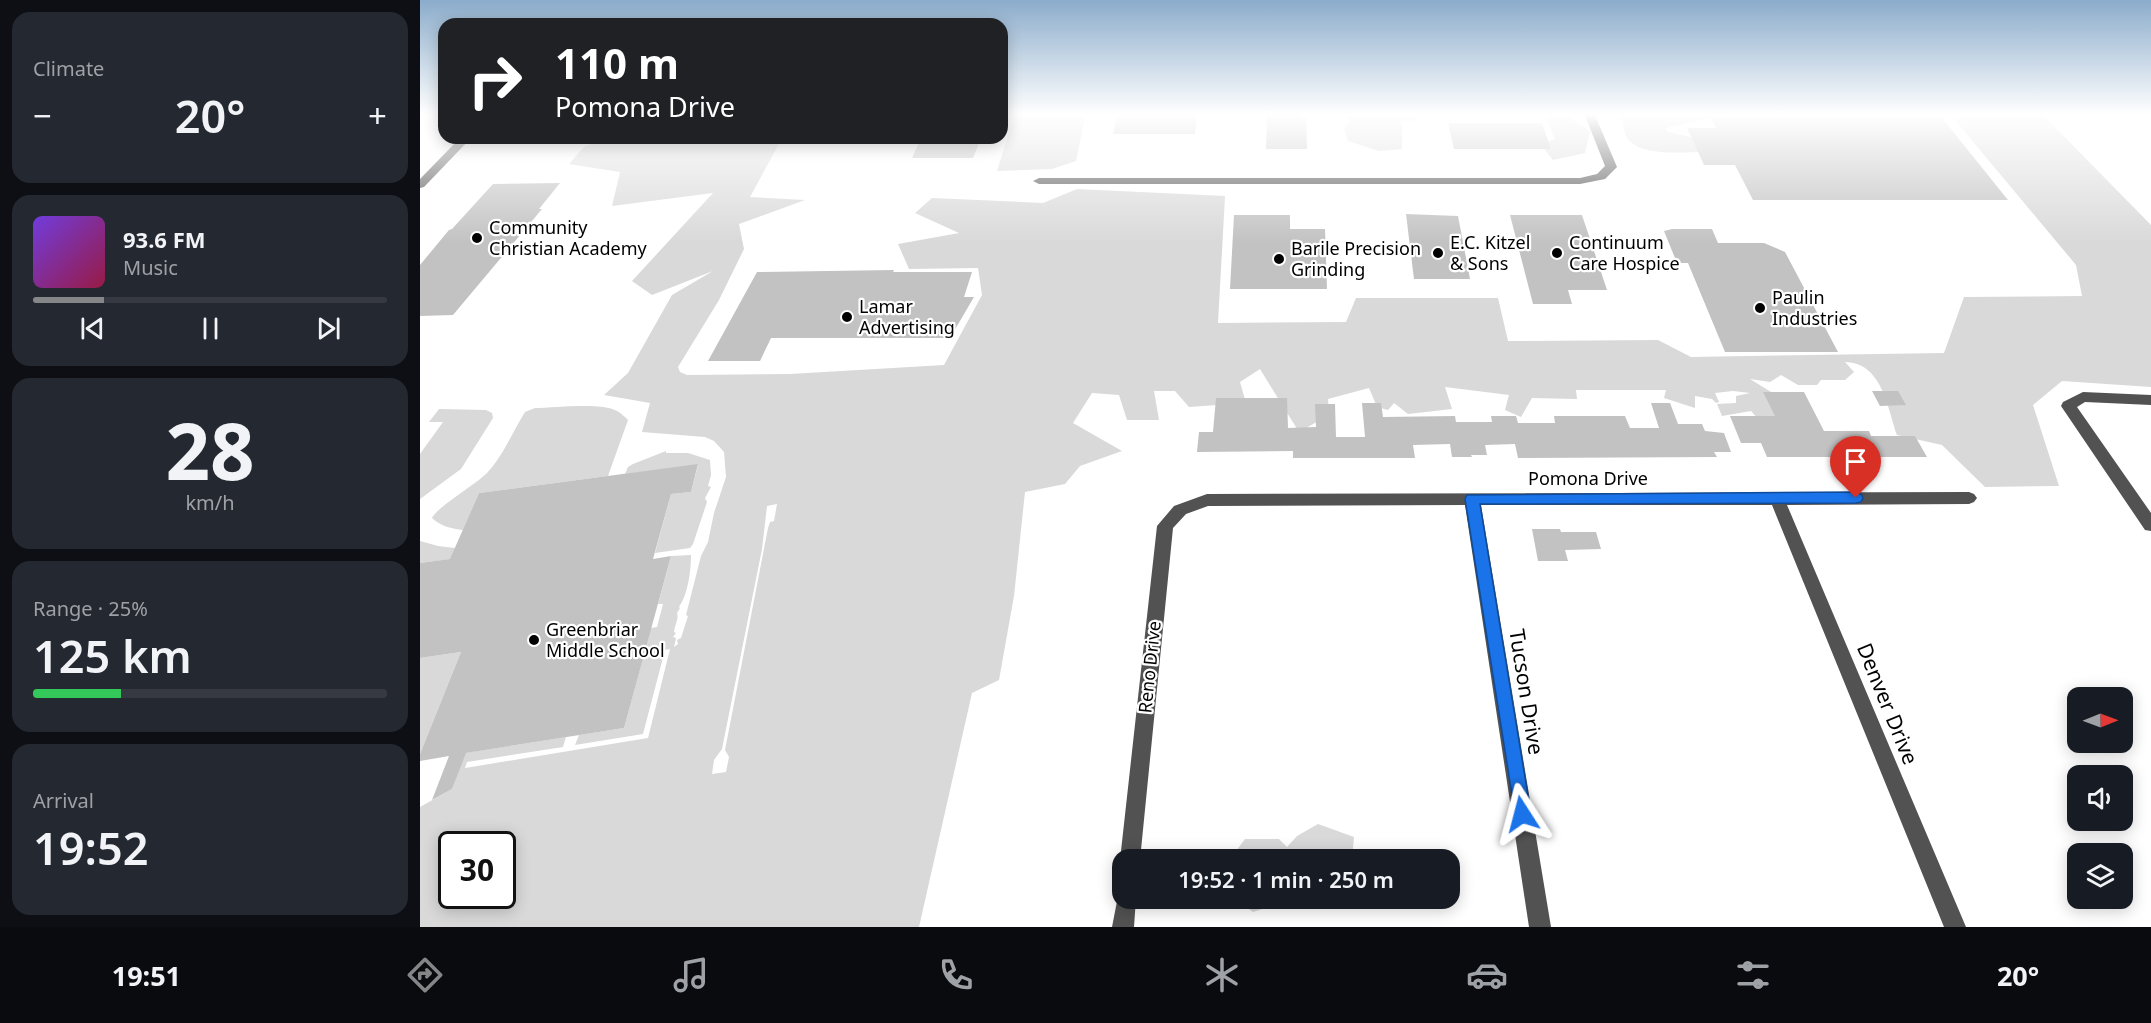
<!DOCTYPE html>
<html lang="en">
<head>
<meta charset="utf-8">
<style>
	body { margin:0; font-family:"Noto Sans",sans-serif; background:#242831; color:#f1f3f6; height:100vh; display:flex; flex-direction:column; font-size:22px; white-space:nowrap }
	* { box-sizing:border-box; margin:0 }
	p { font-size:20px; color:#9ea1a6 }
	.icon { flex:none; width:33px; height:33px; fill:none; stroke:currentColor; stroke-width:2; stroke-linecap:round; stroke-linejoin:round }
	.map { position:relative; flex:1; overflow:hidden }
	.panel { display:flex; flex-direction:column; gap:12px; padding:12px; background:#0d0f14; width:420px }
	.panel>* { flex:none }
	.hud { position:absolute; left:18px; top:18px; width:570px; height:126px; border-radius:18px; box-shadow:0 3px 15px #0003; background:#202124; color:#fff; overflow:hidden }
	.needle { width:39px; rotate:89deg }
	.controls { position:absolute; left:1647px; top:687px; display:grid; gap:12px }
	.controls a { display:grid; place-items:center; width:66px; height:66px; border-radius:12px; background:#171b24; box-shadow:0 3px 15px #0003; font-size:30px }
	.speed { position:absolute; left:18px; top:831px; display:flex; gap:12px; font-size:30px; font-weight:700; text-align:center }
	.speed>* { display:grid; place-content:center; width:78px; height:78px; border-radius:50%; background:#171b24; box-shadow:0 3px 15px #0003; line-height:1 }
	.speed .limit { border:3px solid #111; border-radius:9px; background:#fff; color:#111 }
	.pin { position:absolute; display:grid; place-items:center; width:51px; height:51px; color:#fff; margin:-62px -26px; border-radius:50% 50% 50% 0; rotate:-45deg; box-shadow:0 0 6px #0007 }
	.pin .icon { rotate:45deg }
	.me { position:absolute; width:66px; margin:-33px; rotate:351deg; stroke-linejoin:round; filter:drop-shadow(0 0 4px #0008) }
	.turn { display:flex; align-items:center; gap:21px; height:126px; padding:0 18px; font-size:27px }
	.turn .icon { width:78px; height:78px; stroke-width:2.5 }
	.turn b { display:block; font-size:42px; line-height:51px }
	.big { font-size:45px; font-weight:600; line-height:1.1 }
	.panel .widget { flex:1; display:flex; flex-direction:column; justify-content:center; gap:9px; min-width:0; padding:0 21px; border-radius:18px; background:#242831 }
	.panel .dial { align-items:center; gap:0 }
	.dial b { font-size:78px; line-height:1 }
	.song { display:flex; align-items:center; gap:18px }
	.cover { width:72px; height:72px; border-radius:9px; background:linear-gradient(135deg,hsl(260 70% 55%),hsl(340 70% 35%)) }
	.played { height:6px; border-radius:3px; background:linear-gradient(90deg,#858687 20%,#363941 20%) }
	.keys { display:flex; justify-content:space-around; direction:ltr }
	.heat { display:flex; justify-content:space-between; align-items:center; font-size:33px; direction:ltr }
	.charge { height:9px; border-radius:4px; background:linear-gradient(90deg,#34c759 25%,#363941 0) }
	.trip { position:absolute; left:692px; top:849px; width:348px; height:60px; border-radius:18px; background:#171b24; box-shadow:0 3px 15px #0003; font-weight:600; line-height:60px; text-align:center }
	.menu { display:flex; height:96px; justify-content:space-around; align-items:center; background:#090b0e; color:#9ea1a6 }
	.menu .icon { width:42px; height:42px }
	.menu .current { color:#858687 }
	.menu b { font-size:27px; color:#f1f3f6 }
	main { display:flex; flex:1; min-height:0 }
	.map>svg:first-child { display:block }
</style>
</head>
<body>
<main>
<section class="panel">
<div class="widget"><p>Climate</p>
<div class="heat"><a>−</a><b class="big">20°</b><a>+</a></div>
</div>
<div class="widget">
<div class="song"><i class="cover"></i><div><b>93.6 FM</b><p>Music</p></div></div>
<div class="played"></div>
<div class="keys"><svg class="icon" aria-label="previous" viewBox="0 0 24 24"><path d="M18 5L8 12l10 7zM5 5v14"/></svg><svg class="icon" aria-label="pause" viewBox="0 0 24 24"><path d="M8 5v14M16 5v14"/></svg><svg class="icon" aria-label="next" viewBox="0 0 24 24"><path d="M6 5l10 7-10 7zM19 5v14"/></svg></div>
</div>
<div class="widget dial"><b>28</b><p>km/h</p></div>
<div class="widget"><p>Range · 25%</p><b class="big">125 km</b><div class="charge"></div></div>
<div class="widget"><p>Arrival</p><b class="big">19:52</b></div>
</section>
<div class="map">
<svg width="1731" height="927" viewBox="0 0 1731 927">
	<rect width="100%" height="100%" fill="#fff"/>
	<g fill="#d9d9d9" fill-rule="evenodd">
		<polygon points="595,113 666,113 656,161 632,169 577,171"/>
		<polygon points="924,113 993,113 998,120 982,122 982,149 959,151 928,141 924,129 930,121"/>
		<polygon points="1124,113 1143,113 1170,131 1165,153 1133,160 1120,144 1135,139"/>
		<path d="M1201,113H1294L1286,119L1245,128L1248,132L1275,138L1282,152C1262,152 1217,157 1206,136C1203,130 1203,120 1201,113Z"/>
		<path d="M1529,113H1621L1731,225V387L1642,381L1613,405L1639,486L1565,487L1522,445L1477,435C1467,406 1462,363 1425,362L1434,372L1425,380H1401L1397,385H1378L1361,375L1350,382L1330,379L1372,405L1345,427L1331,411L1302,416L1297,404L1316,403V396L1330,393L1313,391L1295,393L1299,402L1296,403L1292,399L1275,396V408L1244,398L1246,390H1156L1157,399L1112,398L1101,417L1085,410L1089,395L1025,387L1032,409L988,414L974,403L968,410L957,407L949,388L908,399L909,415L879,432L840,369L820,382L826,403L769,407L755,391H734L739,420H707L699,395L672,393L653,423L702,451L660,466L645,484L605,492L594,596L579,680L552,693L499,927H0V807L32,789L45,753L146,737L143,747L47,762L45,768L228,738L250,649L245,650L223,734L155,745L159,735L204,728L231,628L237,627L243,604H238L251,556L271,555C271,571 268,594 259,607L260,608L257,613C259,619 255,624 254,632L256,633L253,637L256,638L254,647L258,644L257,640L261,638L268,616L266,615L281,556L288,542L294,513L306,477L304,452L294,441L285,437L222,432L230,403L184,395L208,373L252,295L293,271L232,295L212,281L293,193L192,206L200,172L149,164L164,147L185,138H362L330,197L385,200L319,224L324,249L299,300L258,367L260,372L267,375L370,374L524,365L562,295L558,268L489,269L478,244L539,233L495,213L512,198L623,203L657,189L805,196L798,323L926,322L936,298H1078L1088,341L1238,340L1271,357L1524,353L1544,297L1662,296L1656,265ZM357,504L354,521L350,522L348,528L305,750L309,757L306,772L292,774L294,760L302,749L342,549L347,506ZM32,844H82V896H32Z"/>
		<path d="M115,408C135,408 181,402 197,411C201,413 205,417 208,420L188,476L59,493L43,530C32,529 20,526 12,518C17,507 55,485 67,473C83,456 93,431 105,412Z"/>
		<polygon points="19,409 66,410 72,413 73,418 41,469 0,499 0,454 23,422 9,422"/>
		<polygon points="246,451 246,453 268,453 290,460 291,475 288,486 291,487 285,498 287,502 273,544 270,548 235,553 251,494 271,492 278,465 205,474 208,467 213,464"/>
		<polygon points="0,541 18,546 35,548 47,557 0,563"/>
		<polygon points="41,652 0,754 0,658"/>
		<polygon points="898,824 934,837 932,859 810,859 825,839 859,839 867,847 877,836"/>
		<polygon points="816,899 873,899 833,912"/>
	</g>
	<g fill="#c2c2c2">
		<polygon points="728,113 775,113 777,115 775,134 693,134 697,115 728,115"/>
		<polygon points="847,113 879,113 879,118 886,118 887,149 846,149"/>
		<polygon points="1290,117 1522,118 1588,200 1333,200 1315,165 1284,165 1267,128 1296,128"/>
		<polygon points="1028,123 1122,123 1131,149 1034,149"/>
		<polygon points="501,138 561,138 553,158 492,158"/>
		<polygon points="140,183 119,209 122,209 33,315 0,316 0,265 29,230 32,229 73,184"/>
		<polygon points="986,214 1038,216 1050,279 994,279"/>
		<polygon points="814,215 870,215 870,229 905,229 907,289 810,289"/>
		<polygon points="1090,215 1162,215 1187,290 1148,290 1152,304 1113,304"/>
		<polygon points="1252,229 1292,229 1298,243 1344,243 1365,252 1418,352 1305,352 1268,263 1257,263 1244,231"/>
		<polygon points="474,270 473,272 552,272 544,297 554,297 530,338 351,338 340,361 288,361 337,272"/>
		<polygon points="1452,391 1478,391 1486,405 1460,406"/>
		<polygon points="1343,392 1384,392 1404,431 1449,431 1451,436 1495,436 1507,457 1347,457 1341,443 1321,443 1310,416 1355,416"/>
		<polygon points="796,398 867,398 868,428 896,427 895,404 915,404 916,437 945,437 942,403 961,403 963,417 1035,416 1036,422 1072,422 1071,416 1096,416 1098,423 1135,423 1134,416 1205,416 1210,428 1239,428 1231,403 1250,403 1258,424 1282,424 1285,431 1304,433 1311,452 1294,452 1297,457 1098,458 1095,444 1065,445 1067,455 1051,455 1052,457 1032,457 1030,444 993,445 995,458 873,458 873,451 777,452 779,432 793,432"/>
		<polygon points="278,464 271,492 251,494 233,559 251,556 204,728 46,753 32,789 12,800 29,756 0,761 0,754 41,652 0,658 0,563 30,559 59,493"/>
		<polygon points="1112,529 1140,529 1141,532 1176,532 1181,549 1145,550 1148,561 1118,561"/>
	</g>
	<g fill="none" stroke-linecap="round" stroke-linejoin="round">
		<g fill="#525252" fill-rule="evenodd">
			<polygon points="1164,113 1174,113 1197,167 1185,179 1160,184 619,184 613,181 619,178 1160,178 1177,174 1185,166"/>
			<polygon points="40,138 51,138 4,187 0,188 0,179"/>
			<polygon points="1663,392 1731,395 1731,405 1665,402 1657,407 1731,513 1731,531 1725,530 1641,406 1643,402"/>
			<polygon points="1549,492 1554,494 1557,498 1554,502 1549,504 1367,505 1546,927 1524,927 1352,505 1061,505 1131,927 1109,927 1045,505 788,506 766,514 753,528 720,860 702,860 702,865 700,860 737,526 754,506 787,494"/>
			<polygon points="702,889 702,898 716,898 714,927 692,927 699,891"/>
		</g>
	</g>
	<linearGradient id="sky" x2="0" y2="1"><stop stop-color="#8baccb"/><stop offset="0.47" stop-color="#fff"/><stop offset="1" stop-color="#fff" stop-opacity="0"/></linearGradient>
	<rect width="1731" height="243" fill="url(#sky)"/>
	<polygon fill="#1a73e8" stroke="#114b97" stroke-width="1.5" points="1436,492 1441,494 1443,498 1441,502 1436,503 1060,504 1111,814 1108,820 1102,823 1096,820 1045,499 1047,495"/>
	<g fill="#000" stroke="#fff" stroke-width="2">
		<circle cx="57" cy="238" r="6"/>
		<circle cx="1018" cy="253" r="6"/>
		<circle cx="1137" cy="253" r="6"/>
		<circle cx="859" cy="259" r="6"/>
		<circle cx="1340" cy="308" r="6"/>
		<circle cx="427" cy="317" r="6"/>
		<circle cx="114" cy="640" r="6"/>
	</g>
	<g text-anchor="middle" stroke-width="4.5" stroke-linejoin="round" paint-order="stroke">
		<g font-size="18" fill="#000" stroke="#fff" text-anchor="start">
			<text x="69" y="234">Community<tspan x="69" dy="21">Christian Academy</tspan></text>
			<text x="1030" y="249">E.C. Kitzel<tspan x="1030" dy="21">&amp; Sons</tspan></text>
			<text x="1149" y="249">Continuum<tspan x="1149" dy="21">Care Hospice</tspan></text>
			<text x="871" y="255">Barile Precision<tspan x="871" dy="21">Grinding</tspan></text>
			<text x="1352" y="304">Paulin<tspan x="1352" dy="21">Industries</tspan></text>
			<text x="439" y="313">Lamar<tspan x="439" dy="21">Advertising</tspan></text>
			<text x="126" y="636">Greenbriar<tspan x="126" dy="21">Middle School</tspan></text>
		</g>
		<g font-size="18" fill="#000" stroke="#fff">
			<text x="1168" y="485">Pomona Drive</text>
			<text transform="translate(730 667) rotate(-84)" y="6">Reno Drive</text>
		</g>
		<g font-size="21" fill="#000" stroke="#fff">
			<text transform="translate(1106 692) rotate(81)" y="7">Tucson Drive</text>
			<text transform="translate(1467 704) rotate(68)" y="7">Denver Drive</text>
		</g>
	</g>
</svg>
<div class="controls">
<a><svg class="needle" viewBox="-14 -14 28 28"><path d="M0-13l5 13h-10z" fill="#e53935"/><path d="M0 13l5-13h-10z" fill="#9ea1a6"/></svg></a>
<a><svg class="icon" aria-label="sound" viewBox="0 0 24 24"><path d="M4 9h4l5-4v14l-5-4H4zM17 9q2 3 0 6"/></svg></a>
<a><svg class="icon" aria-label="layers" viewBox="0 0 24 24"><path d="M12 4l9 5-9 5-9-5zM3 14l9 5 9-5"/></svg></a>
</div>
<div class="speed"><div class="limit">30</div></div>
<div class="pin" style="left:1436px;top:498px;background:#d93025"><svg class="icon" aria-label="arrive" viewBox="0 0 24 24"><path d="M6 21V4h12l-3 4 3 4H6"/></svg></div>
<svg class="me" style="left:1102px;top:814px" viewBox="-20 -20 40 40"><path d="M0-17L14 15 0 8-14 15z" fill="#1a73e8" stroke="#fff" stroke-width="4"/></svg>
<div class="trip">19:52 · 1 min · 250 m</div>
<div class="hud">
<div class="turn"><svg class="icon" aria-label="right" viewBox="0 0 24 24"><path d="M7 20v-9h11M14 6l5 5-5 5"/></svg><div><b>110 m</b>Pomona Drive</div></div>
</div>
</div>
</main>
<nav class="menu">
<b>19:51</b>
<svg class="icon current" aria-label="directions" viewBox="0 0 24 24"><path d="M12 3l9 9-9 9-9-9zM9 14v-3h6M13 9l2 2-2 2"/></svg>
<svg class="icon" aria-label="music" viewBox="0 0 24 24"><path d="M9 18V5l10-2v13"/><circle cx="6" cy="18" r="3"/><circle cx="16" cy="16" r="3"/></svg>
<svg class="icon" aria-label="phone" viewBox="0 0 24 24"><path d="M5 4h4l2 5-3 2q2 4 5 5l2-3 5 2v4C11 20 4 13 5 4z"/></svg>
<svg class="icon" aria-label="climate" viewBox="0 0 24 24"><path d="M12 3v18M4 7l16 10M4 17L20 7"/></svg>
<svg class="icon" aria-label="car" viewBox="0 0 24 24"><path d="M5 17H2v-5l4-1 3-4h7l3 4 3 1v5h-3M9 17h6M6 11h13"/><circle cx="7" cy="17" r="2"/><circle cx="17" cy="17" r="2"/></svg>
<svg class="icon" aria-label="filters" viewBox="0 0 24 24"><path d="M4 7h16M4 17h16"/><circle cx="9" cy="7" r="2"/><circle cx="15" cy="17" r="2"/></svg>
<b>20°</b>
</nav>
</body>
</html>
